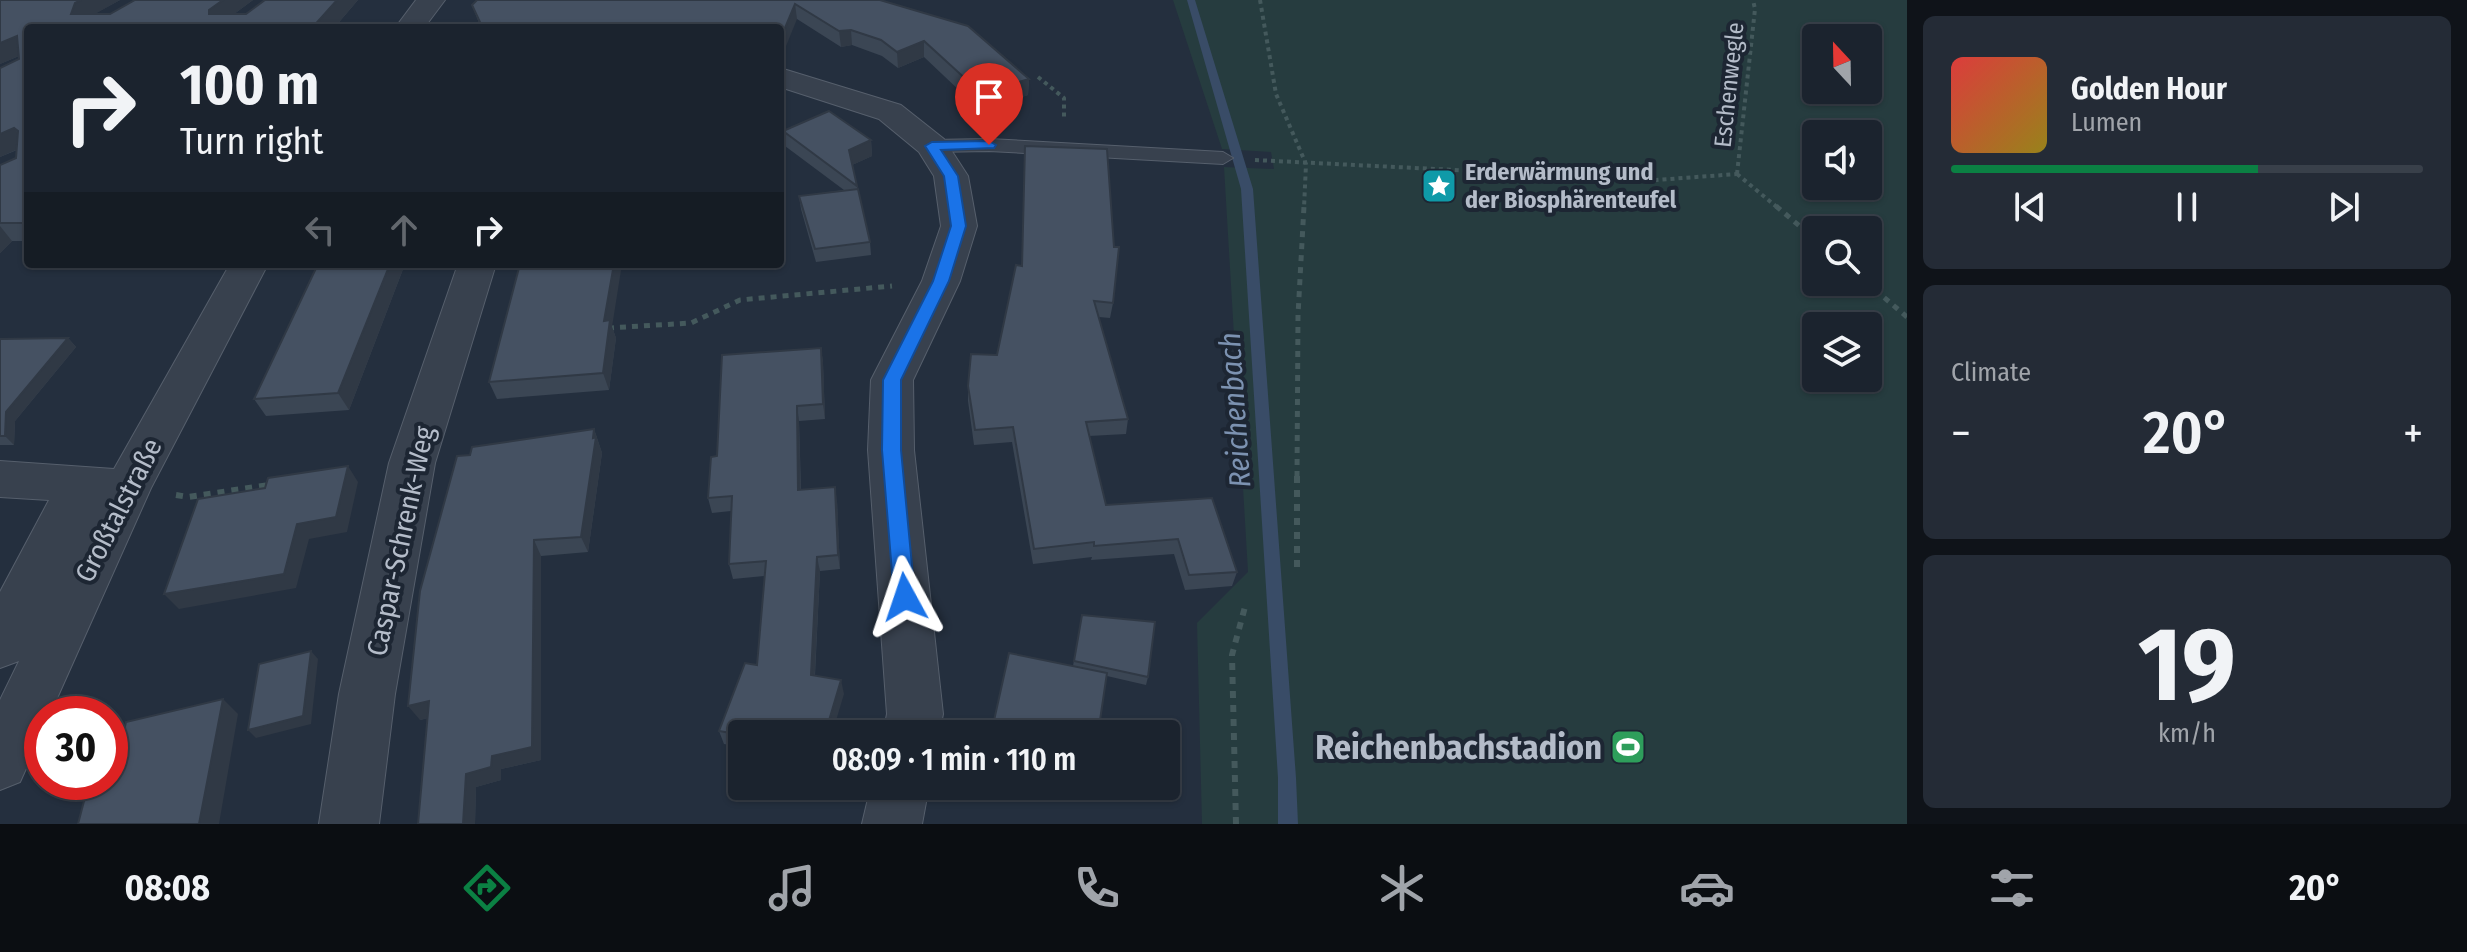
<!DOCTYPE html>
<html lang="en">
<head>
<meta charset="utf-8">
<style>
	body { margin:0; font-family:"Fira Sans Condensed",sans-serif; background:#242b36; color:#f1f3f6; height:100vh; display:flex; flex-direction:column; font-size:30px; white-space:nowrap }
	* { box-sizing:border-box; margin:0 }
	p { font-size:26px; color:#a0a4aa }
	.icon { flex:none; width:44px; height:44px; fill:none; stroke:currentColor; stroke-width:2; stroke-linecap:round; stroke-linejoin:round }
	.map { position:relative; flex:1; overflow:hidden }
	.side { display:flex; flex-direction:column; gap:16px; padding:16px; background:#0f1319; width:560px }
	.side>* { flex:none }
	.hud { position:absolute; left:24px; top:24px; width:760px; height:244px; border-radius:8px; box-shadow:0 2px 6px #0004,0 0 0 2px #39404a; background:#1b232e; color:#f1f3f6; overflow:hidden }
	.needle { width:52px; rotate:338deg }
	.tools { position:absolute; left:1802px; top:24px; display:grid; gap:16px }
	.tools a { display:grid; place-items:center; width:80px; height:80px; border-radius:8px; background:#1b232e; box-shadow:0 2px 6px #0004,0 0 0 2px #39404a; font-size:40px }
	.speed { position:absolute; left:24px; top:696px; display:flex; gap:16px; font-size:40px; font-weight:700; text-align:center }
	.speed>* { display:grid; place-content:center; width:104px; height:104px; border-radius:50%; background:#1b232e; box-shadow:0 2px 6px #0004,0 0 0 2px #39404a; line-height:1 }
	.speed .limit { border:12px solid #d22; background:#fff; color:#111 }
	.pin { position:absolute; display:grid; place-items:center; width:68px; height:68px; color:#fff; margin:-82px -34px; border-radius:50% 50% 50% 0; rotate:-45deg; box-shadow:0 0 8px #0007 }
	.pin .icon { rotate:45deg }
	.me { position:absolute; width:88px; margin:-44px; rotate:355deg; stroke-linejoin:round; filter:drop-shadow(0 0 6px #0008) }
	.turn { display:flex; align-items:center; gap:28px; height:168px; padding:0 24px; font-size:36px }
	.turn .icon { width:104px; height:104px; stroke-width:2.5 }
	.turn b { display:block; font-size:56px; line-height:68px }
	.lanes { display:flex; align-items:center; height:76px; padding:0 24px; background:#0003; justify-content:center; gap:40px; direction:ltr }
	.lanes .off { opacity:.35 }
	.big { font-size:60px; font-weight:600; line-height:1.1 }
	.side .widget { flex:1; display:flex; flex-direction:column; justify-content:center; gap:12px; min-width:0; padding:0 28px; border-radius:12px; background:#242b36 }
	.side .dial { align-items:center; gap:0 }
	.dial b { font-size:104px; line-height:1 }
	.song { display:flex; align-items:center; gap:24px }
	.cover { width:96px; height:96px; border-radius:12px; background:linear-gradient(135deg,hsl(0 70% 55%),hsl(50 70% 35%)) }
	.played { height:8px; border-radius:4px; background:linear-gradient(90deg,#0b8043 65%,#39404a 65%) }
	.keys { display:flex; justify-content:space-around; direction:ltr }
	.heat { display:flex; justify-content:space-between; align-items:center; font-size:44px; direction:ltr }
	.trip { position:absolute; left:728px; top:720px; width:452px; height:80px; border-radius:8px; background:#1b232e; box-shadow:0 2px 6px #0004,0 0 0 2px #39404a; font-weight:600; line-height:80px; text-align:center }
	.tabs { display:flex; height:128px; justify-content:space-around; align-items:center; background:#0b0e12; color:#a0a4aa }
	.tabs .icon { width:56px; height:56px }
	.tabs .on { color:#0b8043 }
	.tabs b { font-size:36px; color:#f1f3f6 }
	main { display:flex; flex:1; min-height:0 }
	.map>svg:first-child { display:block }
</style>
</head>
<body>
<main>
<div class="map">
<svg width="1907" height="824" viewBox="0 0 1907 824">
	<rect width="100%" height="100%" fill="#242f3e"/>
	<path fill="#263c3f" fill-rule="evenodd" d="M1173,0H1907V824H1202L1197,623L1248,572L1224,167L1274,169L1271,152L1222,149ZM1816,38H1868V90H1816ZM1816,134H1868V186H1816ZM1816,230H1868V282H1816ZM1868,326V378H1816V326Z"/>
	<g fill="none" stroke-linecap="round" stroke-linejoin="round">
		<polygon fill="#394c67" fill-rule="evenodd" points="1187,0 1195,0 1253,189 1296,778 1298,824 1278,824 1278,778 1241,189"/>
		<defs>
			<polygon id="service" points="989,139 1223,152 1233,158 1223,164 989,151 932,152 922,146 932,140"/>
			<g id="minor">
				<polygon points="416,0 445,0 424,28 395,28"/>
				<polygon points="780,68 901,105 944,139 968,176 977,226 960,281 913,380 914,450 943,714 939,734 883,734 887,714 868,450 871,380 922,281 941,226 934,176 919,152 879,119 780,87"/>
				<polygon points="230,264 268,264 151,488 50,714 42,714 42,733 20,782 0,790 0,700 96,503 19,661 0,668 0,592 49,500 0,497 0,461 114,469"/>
				<polygon points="458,264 496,264 435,463 395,694 379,824 319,824 339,694 389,463"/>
				<polygon points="871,786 929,786 922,824 862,824"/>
			</g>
		</defs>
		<use href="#service" stroke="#565f6c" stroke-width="2"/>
		<use href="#minor" stroke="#565f6c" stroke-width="2"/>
		<g stroke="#44595c" stroke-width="4" stroke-dasharray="4 4" stroke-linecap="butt">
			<polyline points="1260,0 1276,94 1306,164 1304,208"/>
			<polyline points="1038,77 1064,98 1064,119"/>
			<polyline points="1255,160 1656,180 1737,174"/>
			<polyline points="1737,174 1755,9 1753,0"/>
			<polyline points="1737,174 1778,208"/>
		</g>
		<g stroke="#44595c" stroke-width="5" stroke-dasharray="6 6" stroke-linecap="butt">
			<polyline points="1776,206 1816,240"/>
			<polyline points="1866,282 1907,317"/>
			<polyline points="608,328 691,323 740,300 892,286"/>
			<polyline points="1297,477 1298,315 1304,206"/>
		</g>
		<g stroke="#44595c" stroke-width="6" stroke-dasharray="7 7" stroke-linecap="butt">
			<polyline points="176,495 188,497 269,485"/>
			<polyline points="1297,567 1297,475"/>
			<polyline points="1236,824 1232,655 1246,603"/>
		</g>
		<use href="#service" fill="#38414e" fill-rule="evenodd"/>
		<use href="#minor" fill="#38414e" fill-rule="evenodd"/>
	</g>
	<g fill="#3b4654">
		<polygon points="0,0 120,0 94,14 110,14 253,0 234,14 246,14 358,0 334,28 28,28 28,241 12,241 0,253 0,165 16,158 17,150 0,157 0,68 19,59 19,56 0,64"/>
		<polygon points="880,0 1029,79 1028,95 980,110 924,57 898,68 882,56 852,45 841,47 797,19 479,23 472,5"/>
		<polygon points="783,131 871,140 872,156 852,165 870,242 871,255 816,262 801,209 799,196 844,190 785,146"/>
		<polygon points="318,264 405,264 349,410 266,416 254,399"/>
		<polygon points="1016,265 1113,303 1110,318 1099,317 1128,419 1126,434 1089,436 1106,505 1212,498 1237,572 1232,586 1185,590 1174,554 1091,560 1092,557 1033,564 1012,442 974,445 968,401 968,386 997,355"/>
		<polygon points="612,327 616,338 609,390 497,399 489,382"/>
		<polygon points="68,338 76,347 15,421 14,445 0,445 0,339"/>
		<polygon points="821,348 823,363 825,419 799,421 801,489 837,501 840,569 820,571 815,675 844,694 742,734 742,747 724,744 719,731 757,665 765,576 733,579 729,564 731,511 712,513 708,498 717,456"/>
		<polygon points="594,429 602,453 588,552 541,556 541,760 501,769 501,780 476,787 475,824 418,824 428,718 420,720 470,455"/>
		<polygon points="1082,615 1148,677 1146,685 1107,676 1073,666"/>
	</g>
	<g fill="#303945">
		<polygon points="81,0 120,0 86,19 71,14 75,3"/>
		<polygon points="223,0 253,0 218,26 209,14 209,10"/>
		<polygon points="337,0 358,0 334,28 312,28"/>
		<polygon points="795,4 797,19 780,61 780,40"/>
		<polygon points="851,30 852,45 841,47 839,31"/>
		<polygon points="17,36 28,52 0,64 0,43"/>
		<polygon points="924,41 924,57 898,68 897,52"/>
		<polygon points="1029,79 1028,95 980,110 981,93"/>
		<polygon points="14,128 27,145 0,157 0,134"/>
		<polygon points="871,140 872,156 850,166 849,150"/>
		<polygon points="0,226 12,241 0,253"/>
		<polygon points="390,264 405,264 349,410 338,393"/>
		<polygon points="614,264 622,264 612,327 616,338 609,390 603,373 604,321"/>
		<polygon points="68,338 76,347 15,421 14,445 5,436 6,412"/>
		<polygon points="821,348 823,363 825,419 823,404"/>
		<polygon points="797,406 799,421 801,505 798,490"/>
		<polygon points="594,429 602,453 588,552 581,537"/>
		<polygon points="348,466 358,482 347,532 309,539 296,588 179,609 164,594 297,524"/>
		<polygon points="835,487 837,501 840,569 838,555"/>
		<polygon points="534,540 541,556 541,760 501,769 501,780 476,787 475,824 463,824 466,774 492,756"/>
		<polygon points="817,557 820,571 814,688 811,675"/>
		<polygon points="311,651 318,659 311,724 256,738 248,730"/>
		<polygon points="841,680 844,694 832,734 825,734"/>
		<polygon points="223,699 238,714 219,824 199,824"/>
		<polygon points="429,701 440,715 420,720 408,706"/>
	</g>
	<g fill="#455162" stroke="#303945" stroke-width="2">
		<polygon points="0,0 81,0 75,3 71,14 110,14 135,0 223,0 209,10 209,14 246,14 265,0 337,0 312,28 28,28 28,223 0,223 0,165 16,158 18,131 14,128 0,134 0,68 19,59 17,36 0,43"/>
		<polygon points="477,0 880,0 968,26 1029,79 981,93 924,41 897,52 881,40 851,30 839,31 795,4 780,40 780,28 475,28 480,22 472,5"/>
		<polygon points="829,111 871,140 849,150 857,186 783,131"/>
		<polygon points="1025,146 1107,149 1114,247 1119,247 1113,303 1094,301 1128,419 1086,422 1106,505 1212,498 1237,572 1189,575 1178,539 1094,546 1094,542 1034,549 1013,427 975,430 968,386 971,354 997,355 1016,265 1022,266"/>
		<polygon points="858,189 870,242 815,249 799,196"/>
		<polygon points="318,264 390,264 338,393 254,399"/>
		<polygon points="520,264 614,264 604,321 610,320 603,373 489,382"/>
		<polygon points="68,338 6,412 5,436 0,436 0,339"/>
		<polygon points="821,348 823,404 797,406 798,490 835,487 838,555 817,557 811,675 841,680 825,734 742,734 742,735 719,731 745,663 757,665 766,561 729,564 732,496 708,498 711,457 717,456 722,355"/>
		<polygon points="594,429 593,438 596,437 581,537 534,540 532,747 492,756 491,767 466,774 463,824 418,824 429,701 408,706 420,591 457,456 470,455 472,447"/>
		<polygon points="348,466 336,517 297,524 284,574 164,594 198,499 265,488 268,478"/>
		<polygon points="1082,615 1155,622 1148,677 1074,661"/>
		<polygon points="311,651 303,716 248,730 259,664"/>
		<polygon points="1009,653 1107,673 1098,734 991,734"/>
		<polygon points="223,699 199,824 78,824 89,782 110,782 110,747 121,744 126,722"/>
	</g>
	<polygon fill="#1a73e8" stroke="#114b97" stroke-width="2" points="989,141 996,145 994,148 941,150 958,176 966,226 949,281 901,380 901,450 915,597 912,603 905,606 897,603 894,597 882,450 883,380 933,281 951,226 944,176 925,146 932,142"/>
	<defs>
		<symbol id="sight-square" viewBox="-11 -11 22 22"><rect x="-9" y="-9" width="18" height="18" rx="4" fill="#0f9aa8" stroke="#1d2633"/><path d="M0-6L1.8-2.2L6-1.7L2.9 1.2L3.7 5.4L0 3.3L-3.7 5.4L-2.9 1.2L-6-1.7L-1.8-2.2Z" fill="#fff"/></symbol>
		<symbol id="stadium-square" viewBox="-11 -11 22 22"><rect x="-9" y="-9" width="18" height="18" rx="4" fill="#2e9e5b" stroke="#1d2633"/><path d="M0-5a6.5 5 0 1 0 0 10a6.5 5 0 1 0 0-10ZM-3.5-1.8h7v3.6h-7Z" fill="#fff"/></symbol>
	</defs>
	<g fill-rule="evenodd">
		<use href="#sight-square" x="1419" y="166" width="40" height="40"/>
		<use href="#stadium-square" x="1608" y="727" width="40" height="40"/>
	</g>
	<g text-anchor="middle" stroke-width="8" stroke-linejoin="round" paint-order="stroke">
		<g font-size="24" fill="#b4bcc9" stroke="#1d2633">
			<text transform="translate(1729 85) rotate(-84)" y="8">Eschenwegle</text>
		</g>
		<g font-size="24" font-weight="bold" fill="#b4bcc9" stroke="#1d2633" text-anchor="start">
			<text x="1465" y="180">Erderwärmung und<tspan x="1465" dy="28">der Biosphärenteufel</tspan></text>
		</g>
		<g font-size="28" fill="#b4bcc9" stroke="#1d2633">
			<text transform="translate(118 510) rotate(-63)" y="10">Großtalstraße</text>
			<text transform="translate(400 541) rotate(-78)" y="10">Caspar-Schrenk-Weg</text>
		</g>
		<g font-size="30" font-style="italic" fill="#7c92b1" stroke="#1d2633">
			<text transform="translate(1235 410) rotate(-94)" y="10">Reichenbach</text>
		</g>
		<g font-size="34" font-weight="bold" fill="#b4bcc9" stroke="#1d2633" text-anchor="end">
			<text x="1602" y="759">Reichenbachstadion</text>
		</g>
	</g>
</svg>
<div class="tools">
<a><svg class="needle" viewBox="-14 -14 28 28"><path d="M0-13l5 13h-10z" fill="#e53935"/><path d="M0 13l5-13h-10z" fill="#a0a4aa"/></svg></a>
<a><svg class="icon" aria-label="sound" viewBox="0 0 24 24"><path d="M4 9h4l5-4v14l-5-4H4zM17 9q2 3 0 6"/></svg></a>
<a><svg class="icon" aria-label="search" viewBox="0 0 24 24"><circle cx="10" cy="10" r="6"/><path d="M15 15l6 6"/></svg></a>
<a><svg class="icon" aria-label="layers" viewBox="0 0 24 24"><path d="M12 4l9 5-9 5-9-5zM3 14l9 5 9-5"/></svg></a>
</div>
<div class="speed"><div class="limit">30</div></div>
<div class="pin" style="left:989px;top:145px;background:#d93025"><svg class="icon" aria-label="arrive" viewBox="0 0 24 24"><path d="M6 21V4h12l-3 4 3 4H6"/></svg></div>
<svg class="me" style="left:905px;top:597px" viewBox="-20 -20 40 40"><path d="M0-17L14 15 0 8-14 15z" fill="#1a73e8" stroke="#fff" stroke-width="4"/></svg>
<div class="trip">08:09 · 1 min · 110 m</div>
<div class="hud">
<div class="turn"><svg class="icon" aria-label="right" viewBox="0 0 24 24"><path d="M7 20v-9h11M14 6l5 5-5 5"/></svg><div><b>100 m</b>Turn right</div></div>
<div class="lanes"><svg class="icon off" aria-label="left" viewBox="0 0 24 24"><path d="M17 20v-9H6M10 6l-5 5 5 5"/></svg><svg class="icon off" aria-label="ahead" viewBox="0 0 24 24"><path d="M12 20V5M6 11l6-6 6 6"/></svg><svg class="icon" aria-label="right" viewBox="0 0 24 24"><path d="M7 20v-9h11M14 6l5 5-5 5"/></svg></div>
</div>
</div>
<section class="side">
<div class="widget">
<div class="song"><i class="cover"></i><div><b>Golden Hour</b><p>Lumen</p></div></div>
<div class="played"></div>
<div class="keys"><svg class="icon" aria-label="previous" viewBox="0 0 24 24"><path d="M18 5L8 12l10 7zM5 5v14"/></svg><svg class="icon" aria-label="pause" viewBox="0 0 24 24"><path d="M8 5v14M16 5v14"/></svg><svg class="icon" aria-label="next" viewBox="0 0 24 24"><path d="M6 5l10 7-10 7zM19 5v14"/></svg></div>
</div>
<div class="widget"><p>Climate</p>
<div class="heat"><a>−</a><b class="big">20°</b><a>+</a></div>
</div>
<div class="widget dial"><b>19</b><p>km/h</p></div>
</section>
</main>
<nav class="tabs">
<b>08:08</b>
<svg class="icon on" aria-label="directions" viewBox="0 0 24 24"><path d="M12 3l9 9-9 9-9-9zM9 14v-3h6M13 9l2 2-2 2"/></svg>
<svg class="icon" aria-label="music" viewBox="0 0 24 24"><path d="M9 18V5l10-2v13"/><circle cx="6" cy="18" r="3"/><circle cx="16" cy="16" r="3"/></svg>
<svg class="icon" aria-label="phone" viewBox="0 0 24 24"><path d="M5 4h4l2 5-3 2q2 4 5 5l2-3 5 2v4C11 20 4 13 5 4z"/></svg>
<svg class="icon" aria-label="climate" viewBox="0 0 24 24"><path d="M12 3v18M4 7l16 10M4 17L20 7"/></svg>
<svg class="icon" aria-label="car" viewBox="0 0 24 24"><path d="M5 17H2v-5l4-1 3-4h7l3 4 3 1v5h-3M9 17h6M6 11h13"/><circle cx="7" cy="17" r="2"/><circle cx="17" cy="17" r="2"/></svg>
<svg class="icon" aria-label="filters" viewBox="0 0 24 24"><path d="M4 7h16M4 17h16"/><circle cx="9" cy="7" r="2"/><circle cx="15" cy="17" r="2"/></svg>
<b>20°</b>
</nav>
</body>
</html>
